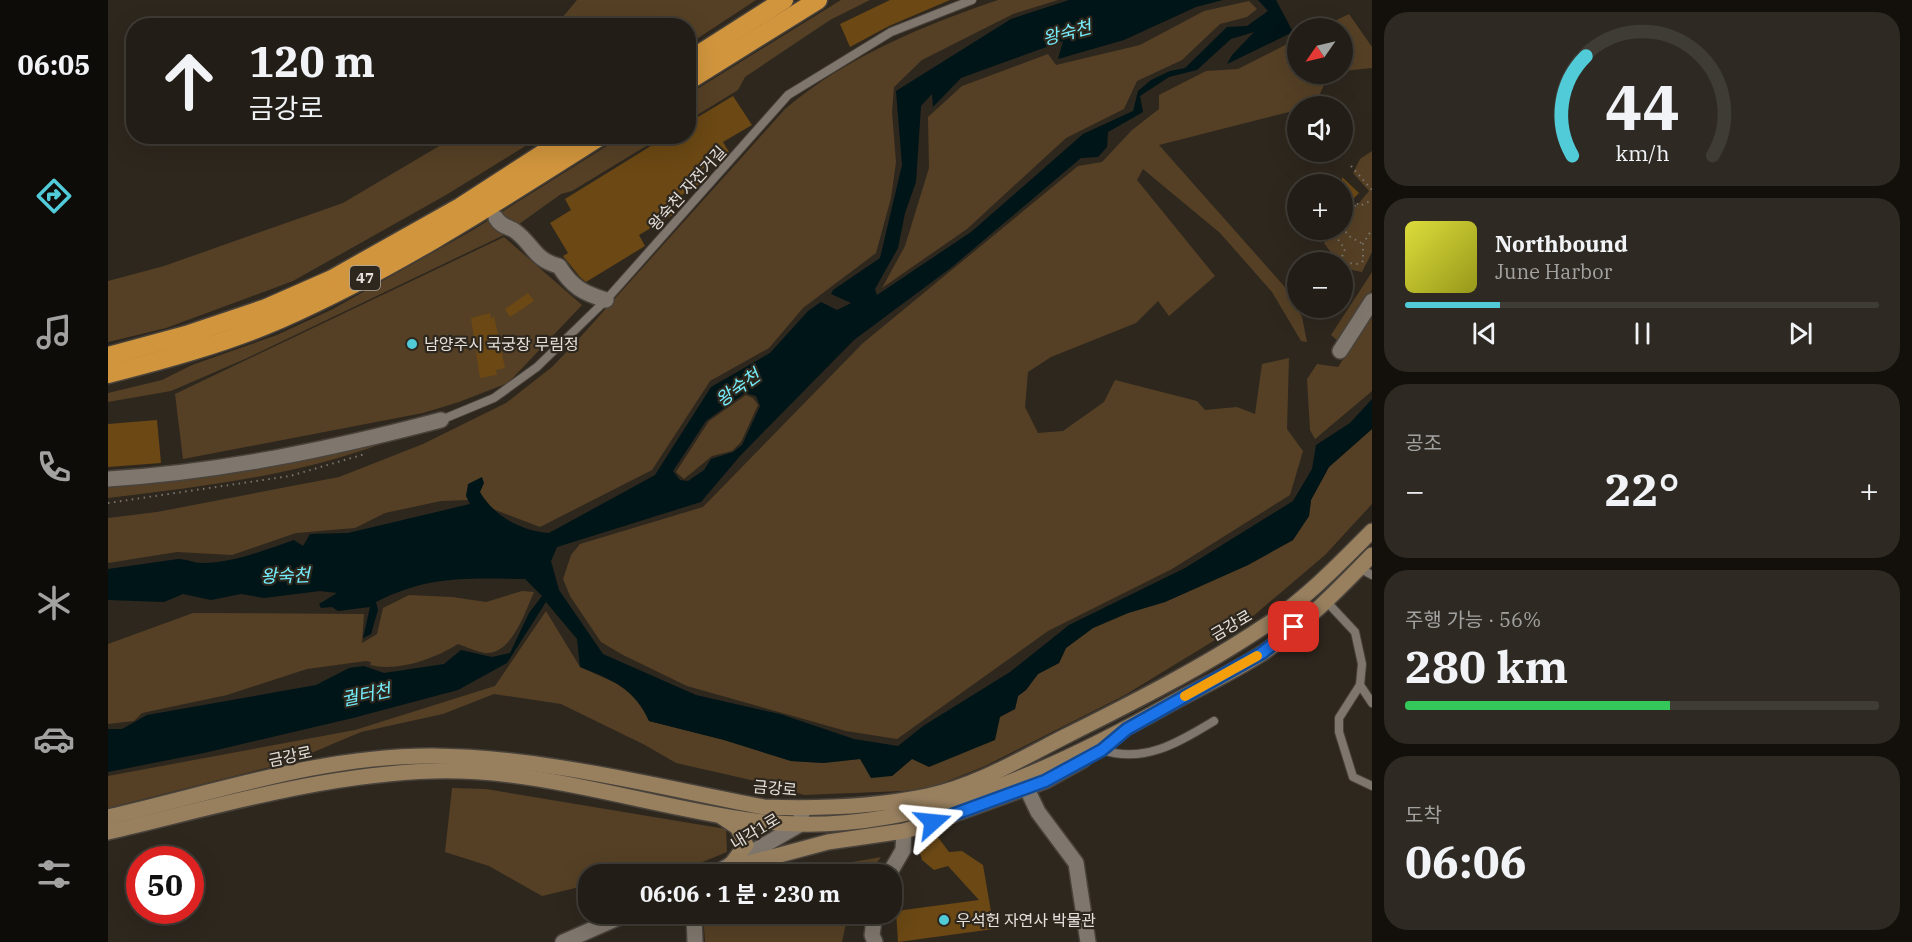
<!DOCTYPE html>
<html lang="ko">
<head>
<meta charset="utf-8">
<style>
	body { margin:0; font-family:"IBM Plex Serif","Noto Sans KR",serif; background:#2e2a23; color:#f1f3f6; height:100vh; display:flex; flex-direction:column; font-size:22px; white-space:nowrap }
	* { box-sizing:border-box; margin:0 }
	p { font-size:20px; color:#a2a2a1 }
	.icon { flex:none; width:33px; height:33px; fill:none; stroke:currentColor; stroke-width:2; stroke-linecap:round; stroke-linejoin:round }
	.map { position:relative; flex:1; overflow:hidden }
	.panel { display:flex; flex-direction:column; gap:12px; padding:12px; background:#13100c; width:540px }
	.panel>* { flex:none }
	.guide { position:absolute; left:18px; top:18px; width:570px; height:126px; border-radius:24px; box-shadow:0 6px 24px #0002,0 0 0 2px #3f3b35; background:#221d16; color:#f1f3f6; overflow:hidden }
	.needle { width:39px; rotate:236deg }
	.buttons { position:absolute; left:1179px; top:18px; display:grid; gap:12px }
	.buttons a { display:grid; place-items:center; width:66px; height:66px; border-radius:50%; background:#221d16; box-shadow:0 6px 24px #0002,0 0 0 2px #3f3b35; font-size:30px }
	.speed { position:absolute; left:18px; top:846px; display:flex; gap:12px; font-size:30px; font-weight:700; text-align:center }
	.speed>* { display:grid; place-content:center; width:78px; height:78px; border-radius:50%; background:#221d16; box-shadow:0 6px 24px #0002,0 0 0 2px #3f3b35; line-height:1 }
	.speed .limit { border:9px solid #d22; background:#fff; color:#111 }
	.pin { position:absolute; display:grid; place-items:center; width:51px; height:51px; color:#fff; margin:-26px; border-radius:12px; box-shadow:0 3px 9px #0006 }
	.me { position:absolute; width:66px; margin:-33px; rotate:72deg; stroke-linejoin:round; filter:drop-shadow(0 0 4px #0008) }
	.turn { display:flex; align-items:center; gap:21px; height:126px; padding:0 24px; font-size:27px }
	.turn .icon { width:78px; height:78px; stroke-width:2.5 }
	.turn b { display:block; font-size:42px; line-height:51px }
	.big { font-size:45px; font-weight:700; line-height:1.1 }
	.panel .widget { flex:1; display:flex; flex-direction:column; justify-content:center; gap:9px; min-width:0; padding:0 21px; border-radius:24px; background:#2e2a23 }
	.panel .dial { align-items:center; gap:0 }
	.dial svg { height:156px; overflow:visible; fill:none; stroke:#3f3b35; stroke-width:7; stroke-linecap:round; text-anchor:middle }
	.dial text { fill:#f1f3f6; stroke:none }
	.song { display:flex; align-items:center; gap:18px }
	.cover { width:72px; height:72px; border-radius:9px; background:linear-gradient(135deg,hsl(60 70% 55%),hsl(60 70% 35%)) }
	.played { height:6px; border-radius:3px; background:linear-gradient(90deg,#52cbd9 20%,#3f3b35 20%) }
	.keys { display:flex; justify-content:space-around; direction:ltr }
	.heat { display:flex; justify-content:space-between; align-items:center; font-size:33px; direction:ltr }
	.charge { height:9px; border-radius:4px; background:linear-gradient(90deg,#34c759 56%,#3f3b35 0) }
	.trip { position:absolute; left:470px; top:864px; width:324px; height:60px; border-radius:24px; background:#221d16; box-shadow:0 6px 24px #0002,0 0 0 2px #3f3b35; font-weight:700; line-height:60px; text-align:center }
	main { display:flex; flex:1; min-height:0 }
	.dock { display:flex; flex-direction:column; width:108px; justify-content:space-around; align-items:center; background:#0e0c09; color:#a2a2a1 }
	.dock .icon { width:42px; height:42px }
	.dock .active { color:#52cbd9 }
	.dock b { font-size:27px; color:#f1f3f6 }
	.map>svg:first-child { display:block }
</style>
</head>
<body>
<main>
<nav class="dock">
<b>06:05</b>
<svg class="icon active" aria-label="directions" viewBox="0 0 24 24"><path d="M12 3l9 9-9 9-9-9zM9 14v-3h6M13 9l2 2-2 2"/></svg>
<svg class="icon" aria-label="music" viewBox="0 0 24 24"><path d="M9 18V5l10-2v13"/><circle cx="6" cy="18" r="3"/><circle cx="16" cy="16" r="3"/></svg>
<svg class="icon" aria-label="phone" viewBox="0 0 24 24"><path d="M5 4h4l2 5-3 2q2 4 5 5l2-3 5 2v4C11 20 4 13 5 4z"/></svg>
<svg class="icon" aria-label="climate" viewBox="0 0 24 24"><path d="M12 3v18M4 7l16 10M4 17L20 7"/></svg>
<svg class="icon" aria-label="car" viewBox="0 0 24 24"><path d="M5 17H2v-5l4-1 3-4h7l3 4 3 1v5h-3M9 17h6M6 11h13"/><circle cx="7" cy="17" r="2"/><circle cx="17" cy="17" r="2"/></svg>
<svg class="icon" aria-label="filters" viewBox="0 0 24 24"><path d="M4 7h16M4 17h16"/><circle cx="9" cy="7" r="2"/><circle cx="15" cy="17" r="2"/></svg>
</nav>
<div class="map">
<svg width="1264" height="942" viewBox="0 0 1264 942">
	<rect width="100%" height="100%" fill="#2e271e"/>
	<g fill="#554025">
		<polygon points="469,0 648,0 581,44 580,26 448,25"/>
		<polygon points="733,0 762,0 722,20 637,77 630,90 581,120 581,94"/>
		<path d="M890,0H950L905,14L814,60L786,87L784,112L788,162L783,198L768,253L695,308L661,348L602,381L544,470L432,527L361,500L333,501L277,513L247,528L188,533L124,555L69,552L0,563V518L49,512L231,477L315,444L398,403L444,367L467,343L677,109C738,57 816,25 890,0Z"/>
		<polygon points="1141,1 1149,9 1139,17 1112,24 1074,60 1029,81 1016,109 958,138 859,229 774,288 797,246 821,168 820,117 854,86 940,54 948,65 1032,45 1096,11"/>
		<polygon points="1241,14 1264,47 1264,68 1235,71 1234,28 1212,28"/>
		<polygon points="1189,39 1190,74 1221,74 1207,105 1190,106 1189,110 1051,145 1176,286 1194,317 1199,342 1193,341 1164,292 1112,233 1035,169 1029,180 1107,276 1061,316 1050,301 1028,323 943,357 920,372 917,407 930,433 955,431 996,402 1007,380 1089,401 1097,410 1129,407 1147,414 1154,364 1181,358 1179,429 1195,451 1182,495 1064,569 940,631 789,739 738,731 579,686 515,655 493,642 462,596 455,579 463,555 472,544 595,507 755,343 970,166 994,162 1024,130 1051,109 1051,95 1098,71 1130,69"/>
		<polygon points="348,136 432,137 338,195 185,281 58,328 0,342 0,281 56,266 235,203"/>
		<polygon points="513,137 553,137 464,191 453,194 396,235 137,359 63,391 0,402 0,393 54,380 84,365 169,335 225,309 365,230"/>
		<polygon points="1264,151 1264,252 1254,272 1235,268 1234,262 1230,262 1216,243 1228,230 1234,230 1235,222 1261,191 1245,173 1252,159"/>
		<polygon points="396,237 474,305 400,383 351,402 315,413 75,459 67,394"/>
		<polygon points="1264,272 1264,290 1231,342 1223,335"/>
		<polygon points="1264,315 1264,391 1207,439 1202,430 1199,379 1209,364 1230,367"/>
		<polygon points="638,395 645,398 650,405 633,442 624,451 604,456 576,479 568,472 601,421"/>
		<polygon points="1264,429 1264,504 1217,555 1143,618 1017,695 877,766 818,790 696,795 665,785 568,763 537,745 453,704 386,694 335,714 253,732 182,762 0,808 0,776 247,730 387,686 438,611 472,667 519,688 534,705 541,721 616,740 683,761 715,763 752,759 784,776 804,759 907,709 910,696 918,690 930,674 951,663 958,648 985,628 1020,613 1057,602 1140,565 1185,540 1201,516 1203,500 1221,467"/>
		<path d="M298,434C204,474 100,486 0,498V486C102,480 199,457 298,434Z"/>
		<path d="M414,591L426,592C417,612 404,654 378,653C369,652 359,647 350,644C326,659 290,672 262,665L263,662L258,661L199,669L119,695L34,713L26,721L0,724V644L85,613L256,614L254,643L269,634L275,608L301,595L344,597L378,602Z"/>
		<polygon points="344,788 378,789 618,829 619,852 565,874 480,874 480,885 434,896 381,866 337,852"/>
		<polygon points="773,857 761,874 675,874"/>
		<polygon points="595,914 740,914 734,942 597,942"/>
	</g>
	<path fill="#001518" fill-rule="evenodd" d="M961,0H1115L1088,7L1016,40L950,59L955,41L853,78L825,107L824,94L813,106L808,182L797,213L790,248L767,289L769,295L863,232L975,134L1025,111L1030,91L1043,80L1062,71L1077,68L1119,27L1139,26L1160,11L1150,0H1168L1185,32L1119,64L1124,55L1146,32L1123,39L1089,70L1061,77L1032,96L1035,112L1000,132L999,147L990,157L973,158L844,267L746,340L632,456L593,502L449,547L443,561L451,590L495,654L588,695L672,714L746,739L790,746L815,726L902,672L961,625L1077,568L1185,501L1204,469L1208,445L1242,423L1264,399V429L1221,467L1203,500L1201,516L1185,540L1140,565L1057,602L1020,613L985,628L958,648L951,663L930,674L918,690L910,696L907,709L892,717L887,740L821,767L804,759L784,776L763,778L752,759L715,763L683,761L616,740L541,721C527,689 503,679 472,667L469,639L438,602L399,663L350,690L245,718L96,753L0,772V729H14L39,715L208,685L241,668L256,666L276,673L336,664L353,650L384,657L402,653L421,613L434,596L417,579C360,578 320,575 268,602L270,610L263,634L255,638L262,607L230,611L224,607L213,608L211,604L229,593L212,591L156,598L133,594L103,600L75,594L56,602L0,600V569L70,559C79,559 86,563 94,563C126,563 156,550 186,540L195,546L202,534L240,533L362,504L358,496L360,484L374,477L376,483L372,492C386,516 413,531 441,533L547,475L603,387L662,353L700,311L713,302L729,310L743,303L723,294L725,290L772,258L794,165L788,91L903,19ZM637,393L648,396L652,406L634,445L625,452L603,459L596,470L580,481L572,480L565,471L598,421Z"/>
	<g fill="#6b4814">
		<polygon points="782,0 842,0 781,26 742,47 732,24"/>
		<polygon points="625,96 644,125 615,142 621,152 586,174 592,184 559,204 565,215 531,235 537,246 478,282 472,277 455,256 460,253 442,223 463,210 457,199 559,136 580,136 580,123"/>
		<polygon points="1234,177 1251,193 1234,210"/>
		<polygon points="420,293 426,301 402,317 397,309"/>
		<polygon points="382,313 383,319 386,316 397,368 388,370 389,375 372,378 363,318"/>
		<polygon points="49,420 53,463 0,467 0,424"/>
		<polygon points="829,836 841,852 854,851 875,865 886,929 790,942 788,911 871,900 840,866 826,870 814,860 810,846"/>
	</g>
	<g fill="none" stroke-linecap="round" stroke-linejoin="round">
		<defs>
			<g id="lane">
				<polyline points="333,420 386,398 429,367 498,300 680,95 783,32 864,0"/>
				<polyline points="1251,568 1264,575"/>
				<polyline points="1218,601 1247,632 1254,664 1252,685 1231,718 1231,732 1245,777 1264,786"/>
				<polyline points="1252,685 1264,703"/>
				<path d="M994,750C1037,764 1071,742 1106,721"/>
			</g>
			<g id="street">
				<path d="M388,218C393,227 400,226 407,231C425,244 426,260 451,266C464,287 475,293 498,300"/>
				<polyline points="1232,351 1264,301"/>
				<path d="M0,479C113,472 223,449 333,420"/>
				<polyline points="919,789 930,812 968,863 980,942"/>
				<polyline points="606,874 691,825 695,809"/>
				<polyline points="781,874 795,850 796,831"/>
				<polyline points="586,914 587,942"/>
				<polyline points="455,942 519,914"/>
				<polyline points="767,942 764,935 767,914"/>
			</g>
			<g id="secondary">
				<path d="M0,817C106,793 215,755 325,756C436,757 546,786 656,807C710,809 765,807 819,796C867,786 913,759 956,737C1022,704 1094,668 1155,627C1196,601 1230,565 1264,531"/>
				<polyline points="614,817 629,827 638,845 621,867"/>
				<path d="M0,832C107,807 216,774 326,771C434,768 541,807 647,821C796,840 938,774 1064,703C1093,687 1125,672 1153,654C1194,627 1230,590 1264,555"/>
				<polyline points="619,869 720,842 796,831 825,822 937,781 975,760"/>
			</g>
			<g id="highway">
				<polyline points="580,61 676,0"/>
				<polyline points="580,81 710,0"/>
				<polyline points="0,356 78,335 158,308 224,279 352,207 462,136"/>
				<path d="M0,374C59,359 118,343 173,319C286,269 389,202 493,136"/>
			</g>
		</defs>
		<use href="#lane" stroke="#48423b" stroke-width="10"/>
		<use href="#street" stroke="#48423b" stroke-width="18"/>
		<use href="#secondary" stroke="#48423b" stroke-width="18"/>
		<use href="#highway" stroke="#48423b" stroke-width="21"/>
		<g stroke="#7a746c" stroke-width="2" stroke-dasharray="1.5 4.5" stroke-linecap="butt">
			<polyline points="1243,166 1264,190"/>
			<polyline points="1244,200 1252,206 1264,200"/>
			<polyline points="1234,219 1249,204"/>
			<polyline points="1234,227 1241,236 1255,244"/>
			<polyline points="1229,230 1226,234 1237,249 1232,262 1250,264 1255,261 1255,244 1264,229"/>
			<polyline points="0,503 182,476 257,454"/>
		</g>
		<use href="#lane" stroke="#7f776d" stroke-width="8"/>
		<use href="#street" stroke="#7f776d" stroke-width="15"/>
		<use href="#secondary" stroke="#98805f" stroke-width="15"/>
		<use href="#highway" stroke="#d1953d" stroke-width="18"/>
	</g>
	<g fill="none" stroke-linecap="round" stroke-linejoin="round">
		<defs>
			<polyline id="route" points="825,822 937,781 994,750 1019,729 1154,653 1186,627"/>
		</defs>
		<use href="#route" stroke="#114b97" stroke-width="15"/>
		<use href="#route" stroke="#1a73e8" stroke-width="10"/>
		<polyline stroke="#f59e0b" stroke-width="10" points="1077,696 1149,656"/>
	</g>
	<g fill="#52cbd9" stroke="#2e271e" stroke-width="2">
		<circle cx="304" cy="344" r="6"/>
		<circle cx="836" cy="920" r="6"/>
	</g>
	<g text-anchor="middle" stroke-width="4.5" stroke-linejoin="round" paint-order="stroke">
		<rect fill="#2e271e" stroke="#aea8a2" stroke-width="1.5" x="242" y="266" width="30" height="24" rx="4.5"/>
		<g font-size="15" font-weight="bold" fill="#e5e0db">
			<text x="257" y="283">47</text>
		</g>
		<g font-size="16" fill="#e5e0db" stroke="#2e271e">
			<text transform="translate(579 188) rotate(-48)" y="6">왕숙천 자전거길</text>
			<text transform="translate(1123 625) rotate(-30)" y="6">금강로</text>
			<text transform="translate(182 756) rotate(-12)" y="6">금강로</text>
			<text transform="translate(667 788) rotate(5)" y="6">금강로</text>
			<text transform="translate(647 831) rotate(-31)" y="6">내각1로</text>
		</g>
		<g font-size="16" fill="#e5e0db" stroke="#2e271e" text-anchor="start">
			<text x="316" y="350">남양주시 국궁장 무림정</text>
			<text x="848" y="926">우석헌 자연사 박물관</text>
		</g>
		<g font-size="18" font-style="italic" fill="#74eefc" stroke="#2e271e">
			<text transform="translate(959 33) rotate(-15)" y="6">왕숙천</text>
			<text transform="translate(630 388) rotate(-36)" y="6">왕숙천</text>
			<text transform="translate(177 576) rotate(-2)" y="6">왕숙천</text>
			<text transform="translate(258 695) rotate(-12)" y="6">궐터천</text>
		</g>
	</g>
</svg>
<div class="buttons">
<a><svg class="needle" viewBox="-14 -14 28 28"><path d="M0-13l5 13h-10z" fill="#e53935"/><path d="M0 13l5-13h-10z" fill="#a2a2a1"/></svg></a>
<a><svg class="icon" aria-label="sound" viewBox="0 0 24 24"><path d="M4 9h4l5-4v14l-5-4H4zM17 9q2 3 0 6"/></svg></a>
<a>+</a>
<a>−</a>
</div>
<div class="speed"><div class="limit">50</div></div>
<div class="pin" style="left:1186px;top:627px;background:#d93025"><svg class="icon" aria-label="arrive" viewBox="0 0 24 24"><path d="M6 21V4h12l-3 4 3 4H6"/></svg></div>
<svg class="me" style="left:825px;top:822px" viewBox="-20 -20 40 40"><path d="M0-17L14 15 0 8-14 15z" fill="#1a73e8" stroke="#fff" stroke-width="4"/></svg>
<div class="trip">06:06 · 1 분 · 230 m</div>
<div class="guide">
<div class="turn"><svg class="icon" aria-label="ahead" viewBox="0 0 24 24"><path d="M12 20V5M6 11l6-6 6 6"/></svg><div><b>120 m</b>금강로</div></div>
</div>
</div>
<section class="panel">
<div class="widget dial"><svg viewBox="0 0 100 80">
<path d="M14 69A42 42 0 1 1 86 69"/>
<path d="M14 69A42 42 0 0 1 21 18" stroke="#52cbd9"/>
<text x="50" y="56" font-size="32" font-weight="700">44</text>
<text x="50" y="72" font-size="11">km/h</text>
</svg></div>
<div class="widget">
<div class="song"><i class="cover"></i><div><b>Northbound</b><p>June Harbor</p></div></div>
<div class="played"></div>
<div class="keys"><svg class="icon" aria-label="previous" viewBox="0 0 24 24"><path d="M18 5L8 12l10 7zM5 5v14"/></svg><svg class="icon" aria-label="pause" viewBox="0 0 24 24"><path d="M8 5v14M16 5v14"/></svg><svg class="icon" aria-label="next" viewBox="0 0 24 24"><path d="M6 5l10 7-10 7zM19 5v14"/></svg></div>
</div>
<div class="widget"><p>공조</p>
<div class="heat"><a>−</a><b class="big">22°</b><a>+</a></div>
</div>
<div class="widget"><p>주행 가능 · 56%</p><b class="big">280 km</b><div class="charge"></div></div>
<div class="widget"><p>도착</p><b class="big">06:06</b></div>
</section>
</main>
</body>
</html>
